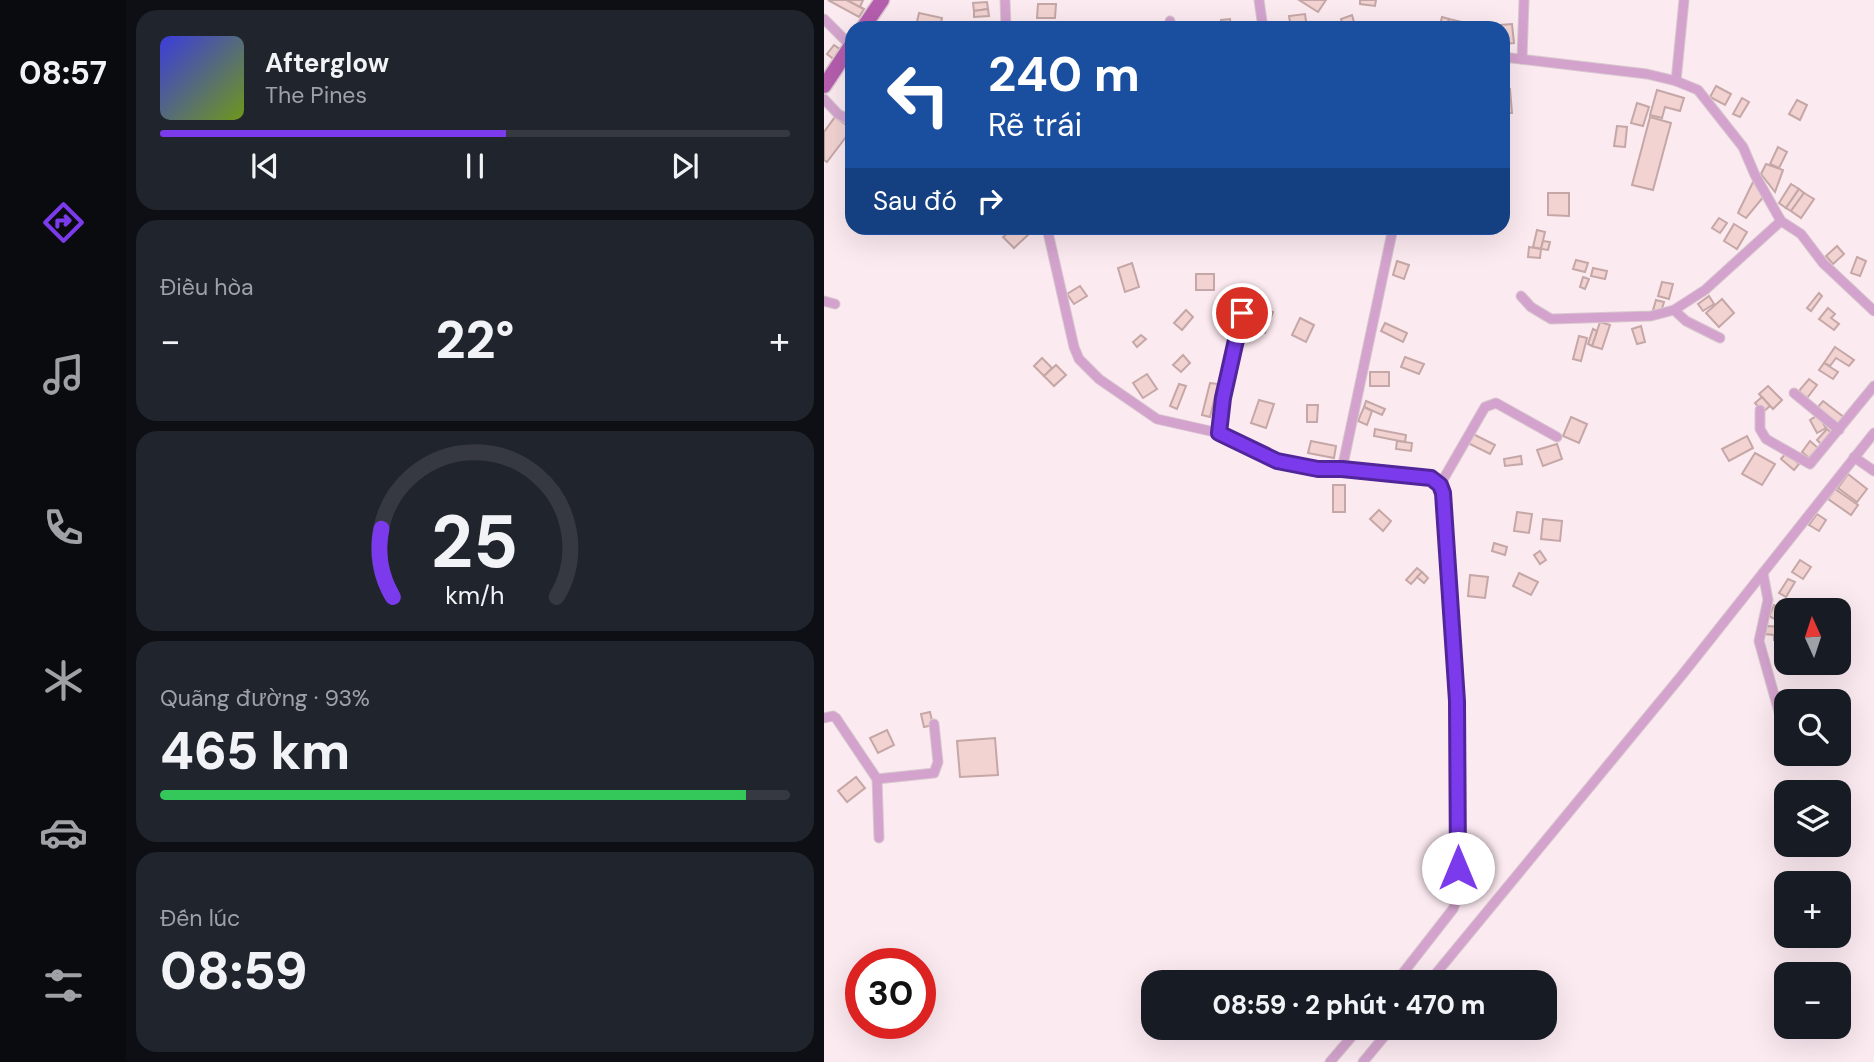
<!DOCTYPE html>
<html lang="vi">
<head>
<meta charset="utf-8">
<style>
	body { margin:0; font-family:"DM Sans",sans-serif; background:#20242c; color:#f1f3f6; height:100vh; display:flex; flex-direction:column; font-size:26px; white-space:nowrap }
	* { box-sizing:border-box; margin:0 }
	p { font-size:23px; color:#9ea1a6 }
	.icon { flex:none; width:38px; height:38px; fill:none; stroke:currentColor; stroke-width:2; stroke-linecap:round; stroke-linejoin:round }
	.map { position:relative; flex:1; overflow:hidden }
	.drawer { display:flex; flex-direction:column; gap:10px; padding:10px; background:#0d0f14; width:698px }
	.drawer>* { flex:none }
	.guide { position:absolute; left:21px; top:21px; width:665px; height:214px; border-radius:21px; box-shadow:0 7px 28px #0002; background:#1a4fa0; color:#fff; overflow:hidden }
	.needle { width:46px; rotate:357deg }
	.controls { position:absolute; left:950px; top:598px; display:grid; gap:14px }
	.controls a { display:grid; place-items:center; width:77px; height:77px; border-radius:14px; background:#171b24; box-shadow:0 7px 28px #0002; font-size:35px }
	.speed { position:absolute; left:21px; top:948px; display:flex; gap:14px; font-size:35px; font-weight:700; text-align:center }
	.speed>* { display:grid; place-content:center; width:91px; height:91px; border-radius:50%; background:#171b24; box-shadow:0 7px 28px #0002; line-height:1 }
	.speed .limit { border:10px solid #d22; background:#fff; color:#111 }
	.pin { position:absolute; display:grid; place-items:center; width:60px; height:60px; color:#fff; margin:-30px; border:4px solid #fff; border-radius:50%; box-shadow:0 2px 7px #0007 }
	.me { position:absolute; width:77px; margin:-38px; rotate:0deg; stroke-linejoin:round; filter:drop-shadow(0 0 5px #0008) }
	.turn { display:flex; align-items:center; gap:24px; height:147px; padding:0 28px; font-size:32px }
	.turn .icon { width:91px; height:91px; stroke-width:2.5 }
	.turn b { display:block; font-size:49px; line-height:60px }
	.then { display:flex; align-items:center; height:66px; padding:0 28px; background:#0003; gap:14px; font-size:26px }
	.big { font-size:52px; font-weight:800; line-height:1.1 }
	.drawer .widget { flex:1; display:flex; flex-direction:column; justify-content:center; gap:10px; min-width:0; padding:0 24px; border-radius:21px; background:#20242c }
	.drawer .dial { align-items:center; gap:0 }
	.dial svg { height:182px; overflow:visible; fill:none; stroke:#363941; stroke-width:7; stroke-linecap:round; text-anchor:middle }
	.dial text { fill:#f1f3f6; stroke:none }
	.song { display:flex; align-items:center; gap:21px }
	.cover { width:84px; height:84px; border-radius:10px; background:linear-gradient(135deg,hsl(240 70% 55%),hsl(80 70% 35%)) }
	.played { height:7px; border-radius:4px; background:linear-gradient(90deg,#7c3aed 55%,#363941 55%) }
	.keys { display:flex; justify-content:space-around; direction:ltr }
	.heat { display:flex; justify-content:space-between; align-items:center; font-size:38px; direction:ltr }
	.charge { height:10px; border-radius:5px; background:linear-gradient(90deg,#34c759 93%,#363941 0) }
	.trip { position:absolute; left:317px; top:970px; width:416px; height:70px; border-radius:21px; background:#171b24; box-shadow:0 7px 28px #0002; font-weight:800; line-height:70px; text-align:center }
	main { display:flex; flex:1; min-height:0 }
	.menu { display:flex; flex-direction:column; width:126px; justify-content:space-around; align-items:center; background:#090b0e; color:#9ea1a6 }
	.menu .icon { width:49px; height:49px }
	.menu .current { color:#7c3aed }
	.menu b { font-size:32px; color:#f1f3f6 }
	.map>svg:first-child { display:block }
</style>
</head>
<body>
<main>
<nav class="menu">
<b>08:57</b>
<svg class="icon current" aria-label="directions" viewBox="0 0 24 24"><path d="M12 3l9 9-9 9-9-9zM9 14v-3h6M13 9l2 2-2 2"/></svg>
<svg class="icon" aria-label="music" viewBox="0 0 24 24"><path d="M9 18V5l10-2v13"/><circle cx="6" cy="18" r="3"/><circle cx="16" cy="16" r="3"/></svg>
<svg class="icon" aria-label="phone" viewBox="0 0 24 24"><path d="M5 4h4l2 5-3 2q2 4 5 5l2-3 5 2v4C11 20 4 13 5 4z"/></svg>
<svg class="icon" aria-label="climate" viewBox="0 0 24 24"><path d="M12 3v18M4 7l16 10M4 17L20 7"/></svg>
<svg class="icon" aria-label="car" viewBox="0 0 24 24"><path d="M5 17H2v-5l4-1 3-4h7l3 4 3 1v5h-3M9 17h6M6 11h13"/><circle cx="7" cy="17" r="2"/><circle cx="17" cy="17" r="2"/></svg>
<svg class="icon" aria-label="filters" viewBox="0 0 24 24"><path d="M4 7h16M4 17h16"/><circle cx="9" cy="7" r="2"/><circle cx="15" cy="17" r="2"/></svg>
</nav>
<section class="drawer">
<div class="widget">
<div class="song"><i class="cover"></i><div><b>Afterglow</b><p>The Pines</p></div></div>
<div class="played"></div>
<div class="keys"><svg class="icon" aria-label="previous" viewBox="0 0 24 24"><path d="M18 5L8 12l10 7zM5 5v14"/></svg><svg class="icon" aria-label="pause" viewBox="0 0 24 24"><path d="M8 5v14M16 5v14"/></svg><svg class="icon" aria-label="next" viewBox="0 0 24 24"><path d="M6 5l10 7-10 7zM19 5v14"/></svg></div>
</div>
<div class="widget"><p>Điều hòa</p>
<div class="heat"><a>−</a><b class="big">22°</b><a>+</a></div>
</div>
<div class="widget dial"><svg viewBox="0 0 100 80">
<path d="M14 69A42 42 0 1 1 86 69"/>
<path d="M14 69A42 42 0 0 1 9 39" stroke="#7c3aed"/>
<text x="50" y="56" font-size="32" font-weight="700">25</text>
<text x="50" y="72" font-size="11">km/h</text>
</svg></div>
<div class="widget"><p>Quãng đường · 93%</p><b class="big">465 km</b><div class="charge"></div></div>
<div class="widget"><p>Đến lúc</p><b class="big">08:59</b></div>
</section>
<div class="map">
<svg width="1050" height="1062" viewBox="0 0 1050 1062">
	<rect width="100%" height="100%" fill="#fceaf1"/>
	<g fill="#f2d3d2" stroke="#c4a7a6" stroke-width="2">
		<polygon points="4,0 23,0 40,9 35,17"/>
		<polygon points="23,0 39,0 36,7"/>
		<polygon points="475,0 502,0 494,12"/>
		<polygon points="536,0 552,0 551,6 536,4"/>
		<polygon points="163,2 164,9 150,11 149,3"/>
		<polygon points="214,4 232,4 231,18 213,18"/>
		<polygon points="164,9 165,16 150,17 150,11"/>
		<polygon points="95,13 118,18 116,28 92,26"/>
		<polygon points="481,14 483,28 467,28 465,16"/>
		<polygon points="528,15 530,22 519,25 517,19"/>
		<polygon points="618,17 625,19 623,28 615,28"/>
		<polygon points="406,19 407,28 398,28 397,20"/>
		<polygon points="625,19 638,22 637,28 623,27"/>
		<polygon points="71,22 93,28 69,28"/>
		<polygon points="530,22 532,28 520,28 519,25"/>
		<polygon points="688,24 690,43 679,44 679,28 676,28 676,25"/>
		<polygon points="10,45 20,52 12,61 3,54"/>
		<polygon points="892,86 907,94 901,105 886,97"/>
		<polygon points="679,89 686,89 688,113 680,113"/>
		<polygon points="833,90 860,98 856,111 841,107 838,118 826,115"/>
		<polygon points="918,98 925,102 916,117 909,114"/>
		<polygon points="973,100 983,105 976,120 965,114"/>
		<polygon points="813,103 825,107 819,126 807,123"/>
		<polygon points="11,117 28,129 3,162 0,160 0,132"/>
		<polygon points="826,117 847,123 829,190 808,185"/>
		<polygon points="793,126 803,127 801,147 790,146"/>
		<polygon points="954,147 963,152 955,168 946,164"/>
		<polygon points="942,164 959,170 951,192 937,174"/>
		<polygon points="929,182 941,195 922,218 914,213"/>
		<polygon points="967,184 975,189 962,208 955,203"/>
		<polygon points="975,189 980,193 967,211 962,208"/>
		<polygon points="724,193 745,193 745,216 724,215"/>
		<polygon points="980,193 990,199 977,218 967,211"/>
		<polygon points="895,218 903,223 896,233 888,228"/>
		<polygon points="910,224 923,232 913,249 900,241"/>
		<polygon points="190,228 199,228 205,234 190,248 179,237"/>
		<polygon points="514,228 525,228 521,234 513,230"/>
		<polygon points="713,230 721,232 717,249 709,247"/>
		<polygon points="719,241 726,242 724,250 717,249"/>
		<polygon points="1013,246 1020,254 1009,264 1002,256"/>
		<polygon points="705,247 717,249 716,258 704,257"/>
		<polygon points="1033,257 1042,261 1036,276 1027,273"/>
		<polygon points="752,260 764,263 761,272 749,269"/>
		<polygon points="573,261 585,265 580,279 569,275"/>
		<polygon points="308,263 315,287 301,292 294,268"/>
		<polygon points="769,268 783,271 781,279 767,276"/>
		<rect x="372" y="274" width="18" height="16"/>
		<polygon points="759,277 765,279 761,289 756,287"/>
		<polygon points="838,282 849,284 845,299 834,296"/>
		<polygon points="256,286 263,296 250,304 243,294"/>
		<polygon points="995,293 998,296 987,311 983,308"/>
		<polygon points="885,296 890,304 879,311 874,304"/>
		<polygon points="898,299 910,313 895,327 882,313"/>
		<polygon points="832,300 840,302 837,312 829,310"/>
		<polygon points="433,306 449,312 441,333 425,327"/>
		<polygon points="1004,308 1011,314 1007,318 1015,324 1010,330 995,319"/>
		<polygon points="362,310 369,317 358,330 350,323"/>
		<polygon points="476,318 490,325 482,342 468,335"/>
		<polygon points="776,322 786,325 778,349 768,346"/>
		<polygon points="561,323 583,333 579,342 557,331"/>
		<polygon points="817,326 821,342 813,344 808,329"/>
		<polygon points="769,329 773,331 768,346 764,344"/>
		<polygon points="317,335 322,339 313,347 309,342"/>
		<polygon points="755,336 763,338 757,361 749,359"/>
		<polygon points="1011,347 1030,360 1025,366 1012,358 1006,366 1000,363"/>
		<polygon points="359,355 366,363 357,372 349,365"/>
		<polygon points="581,357 600,364 595,374 577,367"/>
		<polygon points="218,358 228,368 220,376 210,366"/>
		<polygon points="1000,363 1014,372 1009,379 995,370"/>
		<polygon points="232,365 242,375 230,386 220,376"/>
		<rect x="546" y="372" width="19" height="14"/>
		<polygon points="323,374 333,389 319,398 309,383"/>
		<polygon points="985,379 993,385 983,398 975,391"/>
		<polygon points="386,383 394,384 386,417 378,415"/>
		<polygon points="355,384 362,386 353,409 346,406"/>
		<polygon points="944,386 958,400 949,409 935,394"/>
		<polygon points="938,397 946,406 939,412 931,403"/>
		<polygon points="435,400 450,404 442,428 427,423"/>
		<polygon points="542,401 561,409 558,415 540,407"/>
		<polygon points="999,401 1021,418 1016,425 993,408"/>
		<polygon points="483,405 494,405 493,422 483,422"/>
		<polygon points="540,407 548,411 543,425 534,421"/>
		<polygon points="994,415 1002,428 993,433 986,420"/>
		<polygon points="747,417 763,424 755,443 739,436"/>
		<polygon points="551,429 582,435 581,442 550,436"/>
		<polygon points="1003,429 1009,434 998,445 993,440"/>
		<polygon points="649,434 671,445 666,454 644,443"/>
		<polygon points="923,436 929,448 905,461 898,449"/>
		<polygon points="487,441 512,446 510,458 484,453"/>
		<polygon points="573,441 588,443 587,451 572,449"/>
		<polygon points="986,441 994,448 985,458 978,452"/>
		<polygon points="733,444 738,459 719,466 713,450"/>
		<polygon points="931,453 951,464 938,485 918,474"/>
		<polygon points="962,453 975,464 970,470 957,459"/>
		<polygon points="697,456 698,464 681,466 680,459"/>
		<polygon points="1024,474 1043,489 1033,502 1014,488"/>
		<rect x="509" y="485" width="12" height="27"/>
		<polygon points="1011,489 1034,505 1027,515 1004,499"/>
		<polygon points="555,510 567,521 559,531 546,519"/>
		<polygon points="693,512 708,514 705,533 690,531"/>
		<polygon points="993,514 1002,520 995,531 985,525"/>
		<polygon points="719,519 738,521 736,541 717,539"/>
		<polygon points="670,543 683,547 681,555 668,551"/>
		<polygon points="716,551 722,560 716,564 710,555"/>
		<polygon points="976,560 987,567 979,579 968,572"/>
		<polygon points="593,568 598,572 587,584 582,580"/>
		<polygon points="598,572 604,578 600,583 593,577"/>
		<polygon points="695,573 714,582 707,595 689,586"/>
		<polygon points="646,575 664,577 661,598 644,596"/>
		<polygon points="964,579 971,582 962,597 955,593"/>
		<polygon points="950,605 962,611 962,625 945,616"/>
		<polygon points="942,626 961,627 960,640 950,640 950,635 941,634"/>
		<polygon points="1006,694 1014,702 998,702"/>
		<polygon points="106,712 109,725 100,727 97,714"/>
		<polygon points="63,730 70,745 54,753 46,738"/>
		<polygon points="171,738 174,775 136,777 133,741"/>
		<polygon points="32,777 41,788 23,802 14,791"/>
	</g>
	<g fill="none" stroke-linecap="round" stroke-linejoin="round">
		<defs>
			<g id="minor">
				<polyline points="181,0 182,28"/>
				<polyline points="435,0 439,28"/>
				<polyline points="0,19 27,46"/>
				<polyline points="346,21 347,28"/>
				<polyline points="679,57 823,74 852,81 874,90 919,147 931,175 957,221 977,234 999,263 1050,311"/>
				<polyline points="698,59 700,0"/>
				<polyline points="852,81 860,0"/>
				<polyline points="0,99 14,114 28,121"/>
				<polyline points="223,228 250,347 255,359 275,379 333,419 395,433 453,461 494,469 518,469 607,479 616,485 619,493 633,701 634,896 629,909 572,982"/>
				<polyline points="697,296 707,307 727,319 827,316 850,310 881,290 957,221"/>
				<polyline points="0,301 11,304"/>
				<polyline points="850,310 862,321 896,338"/>
				<polyline points="970,393 1015,430"/>
				<polyline points="936,410 936,429 942,439 986,464 1050,386"/>
				<polyline points="395,433 399,398 423,295"/>
				<polyline points="1030,457 1050,471"/>
				<polyline points="518,469 569,228"/>
				<polyline points="616,485 661,407 672,403 733,437"/>
				<polyline points="939,573 944,600 935,641 962,737"/>
				<polyline points="0,718 9,716 12,718 53,779 110,773 114,762 110,724"/>
				<polyline points="53,779 55,838"/>
				<polyline points="605,982 858,675 1050,433"/>
				<polyline points="506,1062 536,1027"/>
				<polyline points="539,1062 568,1027"/>
			</g>
			<g id="primary">
				<polyline points="39,28 58,0"/>
				<polyline points="0,86 28,44"/>
			</g>
		</defs>
		<use href="#minor" stroke="#d8c8ce" stroke-width="11"/>
		<use href="#primary" stroke="#d8c8ce" stroke-width="17"/>
		<use href="#minor" stroke="#d3a3cd" stroke-width="9"/>
		<use href="#primary" stroke="#b55eae" stroke-width="14"/>
	</g>
	<g fill="none" stroke-linecap="round" stroke-linejoin="round">
		<defs>
			<polyline id="route" points="418,313 399,398 395,433 453,461 494,469 518,469 607,478 616,485 619,493 633,701 634,868"/>
		</defs>
		<use href="#route" stroke="#51269a" stroke-width="18"/>
		<use href="#route" stroke="#7c3aed" stroke-width="12"/>
	</g>
</svg>
<div class="controls">
<a><svg class="needle" viewBox="-14 -14 28 28"><path d="M0-13l5 13h-10z" fill="#e53935"/><path d="M0 13l5-13h-10z" fill="#9ea1a6"/></svg></a>
<a><svg class="icon" aria-label="search" viewBox="0 0 24 24"><circle cx="10" cy="10" r="6"/><path d="M15 15l6 6"/></svg></a>
<a><svg class="icon" aria-label="layers" viewBox="0 0 24 24"><path d="M12 4l9 5-9 5-9-5zM3 14l9 5 9-5"/></svg></a>
<a>+</a>
<a>−</a>
</div>
<div class="speed"><div class="limit">30</div></div>
<div class="pin" style="left:418px;top:313px;background:#d93025"><svg class="icon" aria-label="arrive" viewBox="0 0 24 24"><path d="M6 21V4h12l-3 4 3 4H6"/></svg></div>
<svg class="me" style="left:634px;top:868px" viewBox="-20 -20 40 40"><circle r="19" fill="#fff"/><path d="M0-13L10 11 0 6-10 11z" fill="#7c3aed"/></svg>
<div class="trip">08:59 · 2 phút · 470 m</div>
<div class="guide">
<div class="turn"><svg class="icon" aria-label="left" viewBox="0 0 24 24"><path d="M17 20v-9H6M10 6l-5 5 5 5"/></svg><div><b>240 m</b>Rẽ trái</div></div>
<div class="then">Sau đó<svg class="icon" aria-label="right" viewBox="0 0 24 24"><path d="M7 20v-9h11M14 6l5 5-5 5"/></svg></div>
</div>
</div>
</main>
</body>
</html>
